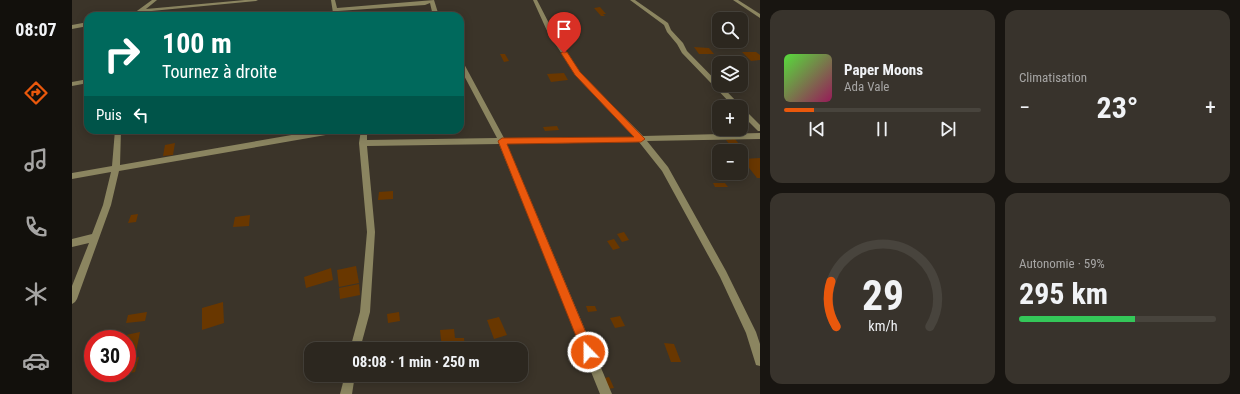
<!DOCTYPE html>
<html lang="fr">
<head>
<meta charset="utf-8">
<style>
	body { margin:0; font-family:"Roboto Condensed",sans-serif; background:#38332c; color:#f1f3f6; height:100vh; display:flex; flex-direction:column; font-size:15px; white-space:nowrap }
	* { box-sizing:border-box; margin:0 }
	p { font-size:13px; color:#a6a5a4 }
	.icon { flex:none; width:22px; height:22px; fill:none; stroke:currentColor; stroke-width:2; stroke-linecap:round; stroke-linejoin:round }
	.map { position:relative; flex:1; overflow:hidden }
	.side { display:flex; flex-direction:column; gap:10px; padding:10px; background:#181511; width:480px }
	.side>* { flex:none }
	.top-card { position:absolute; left:12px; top:12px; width:380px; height:122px; border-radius:12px; box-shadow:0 2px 10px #0003,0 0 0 1px #48443d; background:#00695c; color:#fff; overflow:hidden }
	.fabs { position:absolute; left:640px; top:12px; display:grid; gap:8px }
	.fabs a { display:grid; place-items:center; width:36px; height:36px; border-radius:8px; background:#2c271f; box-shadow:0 2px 10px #0003,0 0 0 1px #48443d; font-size:20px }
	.speed { position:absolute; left:12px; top:330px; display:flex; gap:8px; font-size:20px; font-weight:700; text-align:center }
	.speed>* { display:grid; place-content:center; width:52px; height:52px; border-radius:50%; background:#2c271f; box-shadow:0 2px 10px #0003,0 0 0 1px #48443d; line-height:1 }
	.speed .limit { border:6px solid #d22; background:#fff; color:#111 }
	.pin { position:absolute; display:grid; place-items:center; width:34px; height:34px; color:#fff; margin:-41px -17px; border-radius:50% 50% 50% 0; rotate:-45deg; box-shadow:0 0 4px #0007 }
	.pin .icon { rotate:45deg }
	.me { position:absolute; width:44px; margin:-22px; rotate:338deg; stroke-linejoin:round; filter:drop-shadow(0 0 3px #0008) }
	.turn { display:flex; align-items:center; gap:14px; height:84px; padding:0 12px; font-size:18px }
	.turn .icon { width:52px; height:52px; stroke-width:2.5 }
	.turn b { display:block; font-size:28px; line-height:34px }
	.then { display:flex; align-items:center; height:38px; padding:0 12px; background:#0003; gap:8px; font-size:15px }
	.big { font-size:30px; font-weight:700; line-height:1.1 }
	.side .widget { flex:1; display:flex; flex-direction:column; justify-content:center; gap:6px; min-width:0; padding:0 14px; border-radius:12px; background:#38332c }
	.side .dial { align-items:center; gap:0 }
	.dial svg { height:104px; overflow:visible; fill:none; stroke:#48443d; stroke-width:7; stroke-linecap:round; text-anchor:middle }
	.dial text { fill:#f1f3f6; stroke:none }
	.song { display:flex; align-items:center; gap:12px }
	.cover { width:48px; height:48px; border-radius:6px; background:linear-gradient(135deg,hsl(110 70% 55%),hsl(330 70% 35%)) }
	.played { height:4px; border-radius:2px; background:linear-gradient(90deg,#ea580c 15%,#48443d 15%) }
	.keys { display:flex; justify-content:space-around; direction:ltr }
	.heat { display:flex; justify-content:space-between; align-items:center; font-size:22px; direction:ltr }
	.charge { height:6px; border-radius:3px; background:linear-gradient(90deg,#34c759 59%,#48443d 0) }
	.side .tiles { flex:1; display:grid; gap:10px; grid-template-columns:repeat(2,1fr) }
	.trip { position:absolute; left:232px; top:342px; width:224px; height:40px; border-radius:12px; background:#2c271f; box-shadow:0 2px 10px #0003,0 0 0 1px #48443d; font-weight:700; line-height:40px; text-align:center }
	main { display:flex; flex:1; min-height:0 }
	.tab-bar { display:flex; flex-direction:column; width:72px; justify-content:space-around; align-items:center; background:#12100c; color:#a6a5a4 }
	.tab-bar .icon { width:28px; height:28px }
	.tab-bar .on { color:#ea580c }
	.tab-bar b { font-size:18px; color:#f1f3f6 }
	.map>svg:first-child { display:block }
</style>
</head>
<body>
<main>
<nav class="tab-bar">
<b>08:07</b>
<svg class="icon on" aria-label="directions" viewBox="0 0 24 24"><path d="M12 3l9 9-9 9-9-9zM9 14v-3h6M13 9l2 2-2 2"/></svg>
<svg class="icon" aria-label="music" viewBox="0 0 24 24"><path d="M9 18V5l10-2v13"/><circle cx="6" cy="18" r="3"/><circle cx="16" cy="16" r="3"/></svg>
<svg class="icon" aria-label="phone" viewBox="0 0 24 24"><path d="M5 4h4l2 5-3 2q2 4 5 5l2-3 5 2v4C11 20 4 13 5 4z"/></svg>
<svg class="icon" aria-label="climate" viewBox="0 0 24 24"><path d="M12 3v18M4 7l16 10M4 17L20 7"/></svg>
<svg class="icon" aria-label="car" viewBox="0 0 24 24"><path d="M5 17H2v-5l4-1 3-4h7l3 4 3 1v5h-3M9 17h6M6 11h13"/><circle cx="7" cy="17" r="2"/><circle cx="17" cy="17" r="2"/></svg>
</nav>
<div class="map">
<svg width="688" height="394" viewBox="0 0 688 394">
	<rect width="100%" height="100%" fill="#3b3429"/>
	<g fill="#693700">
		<polygon points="528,7 534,14 531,14 533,16 529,16 522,8"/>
		<polygon points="622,47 637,48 642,54 627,54"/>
		<polygon points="670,52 684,52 688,55 688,60 679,61"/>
		<polygon points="428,54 433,54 437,61 432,62"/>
		<polygon points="492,73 496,80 479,82 475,74"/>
		<polygon points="485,126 487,130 473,131 471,127"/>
		<polygon points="663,139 675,154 669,155 669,151 663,151 654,140"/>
		<polygon points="103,143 101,155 91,156 93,145"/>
		<polygon points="688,158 688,178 685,178 670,159"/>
		<polygon points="641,183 653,183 656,187 643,187"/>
		<polygon points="321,191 321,199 306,200 307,192"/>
		<polygon points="66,214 64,222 56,223 59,215"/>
		<polygon points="178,215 177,226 161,227 163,217"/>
		<polygon points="552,232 557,240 550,242 545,234"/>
		<polygon points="542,239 548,248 541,250 535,241"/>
		<polygon points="284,266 287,283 267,287 265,270"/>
		<polygon points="259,268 261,280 234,288 232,277"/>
		<polygon points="287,284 288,295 268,299 267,288"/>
		<polygon points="151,302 152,323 130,330 130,308"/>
		<polygon points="514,306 523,306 525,311 516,312"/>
		<polygon points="75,312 73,321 54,323 56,315"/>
		<polygon points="327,312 328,321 316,323 315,314"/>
		<polygon points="548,316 553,326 543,328 538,318"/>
		<polygon points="427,317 435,335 422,339 415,320"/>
		<polygon points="382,329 383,338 392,338 393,349 370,349 368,330"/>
		<polygon points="68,332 63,357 55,359 54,335"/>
		<polygon points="592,343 602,344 609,362 599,362"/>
		<polygon points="67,357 63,372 43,376 43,373 55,373 55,360"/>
		<polygon points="537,377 542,388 536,389 532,378"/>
	</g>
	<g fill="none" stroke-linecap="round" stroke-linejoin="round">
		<g fill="#8b8560" fill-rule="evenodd">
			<polygon points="80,0 85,0 74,9 173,0 186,0 184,1 69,12 64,16 58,16"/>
			<polygon points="259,0 263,0 265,8 362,0 367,16 361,16 358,3 353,5 266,11 266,16 236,16 239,14 261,13"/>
			<polygon points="461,0 465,0 482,33 508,73 571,136 688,133 688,139 575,141 596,167 654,271 684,332 688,344 688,366 684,365 674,333 648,277 590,171 567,142 435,144 540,394 528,394 427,144 295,146 303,232 298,312 288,349 278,349 288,312 295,232 287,143 289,130 295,130 295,140 425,138 388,68 388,60 391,62 432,138 562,137 504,75 476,33"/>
			<polygon points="558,0 563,0 596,23 599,30 611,43 615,51 668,105 669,107 669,108 662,107 610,53 605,44 595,32 592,25"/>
			<polygon points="661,0 666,0 688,14 688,18"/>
			<polygon points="16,22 16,26 0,29 0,25"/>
			<polygon points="16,79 16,83 0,86 0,82"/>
			<polygon points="669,108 671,108 688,125 688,131 686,131 669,114"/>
			<polygon points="43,130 49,130 48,165 231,133 254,130 274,130 271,132 47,171 39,205 5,299 3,302 0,304 0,286 17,243 0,247 0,239 20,234 31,205 39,172 0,179 0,173 40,166"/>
			<polygon points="273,375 283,375 280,394 268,394"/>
		</g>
	</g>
	<polygon fill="#ea580c" stroke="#983908" points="490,52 495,52 508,72 573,139 569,142 435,144 522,352 521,356 516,358 512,356 426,141 430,138 562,137 503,75 489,53"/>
</svg>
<div class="fabs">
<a><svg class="icon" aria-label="search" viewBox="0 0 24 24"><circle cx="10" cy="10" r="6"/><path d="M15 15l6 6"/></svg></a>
<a><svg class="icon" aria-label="layers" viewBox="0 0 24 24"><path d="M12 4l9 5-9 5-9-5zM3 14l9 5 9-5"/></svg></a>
<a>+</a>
<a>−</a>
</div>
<div class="speed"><div class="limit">30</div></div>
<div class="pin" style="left:492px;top:53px;background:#d93025"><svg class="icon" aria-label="arrive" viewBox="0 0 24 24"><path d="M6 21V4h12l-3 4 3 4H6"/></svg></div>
<svg class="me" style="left:516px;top:352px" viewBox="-20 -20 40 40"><circle r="17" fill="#ea580c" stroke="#fff" stroke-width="3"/><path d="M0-11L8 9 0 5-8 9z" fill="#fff"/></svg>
<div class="trip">08:08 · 1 min · 250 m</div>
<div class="top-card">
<div class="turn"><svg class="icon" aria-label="right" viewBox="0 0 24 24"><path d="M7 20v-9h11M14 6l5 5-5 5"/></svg><div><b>100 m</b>Tournez à droite</div></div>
<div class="then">Puis<svg class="icon" aria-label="left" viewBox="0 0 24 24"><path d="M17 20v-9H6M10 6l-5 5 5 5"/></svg></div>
</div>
</div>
<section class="side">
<div class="tiles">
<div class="widget">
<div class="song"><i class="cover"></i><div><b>Paper Moons</b><p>Ada Vale</p></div></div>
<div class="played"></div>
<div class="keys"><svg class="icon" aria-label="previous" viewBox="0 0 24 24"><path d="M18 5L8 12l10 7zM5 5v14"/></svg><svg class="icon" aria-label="pause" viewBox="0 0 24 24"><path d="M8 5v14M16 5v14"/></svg><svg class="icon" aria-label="next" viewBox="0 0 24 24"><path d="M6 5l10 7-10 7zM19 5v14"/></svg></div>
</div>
<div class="widget"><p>Climatisation</p>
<div class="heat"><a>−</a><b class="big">23°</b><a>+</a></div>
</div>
<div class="widget dial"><svg viewBox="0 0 100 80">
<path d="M14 69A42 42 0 1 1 86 69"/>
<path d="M14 69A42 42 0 0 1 10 34" stroke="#ea580c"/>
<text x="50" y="56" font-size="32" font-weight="700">29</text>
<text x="50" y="72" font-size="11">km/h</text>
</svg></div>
<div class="widget"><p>Autonomie · 59%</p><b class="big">295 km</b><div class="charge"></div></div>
</div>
</section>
</main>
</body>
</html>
